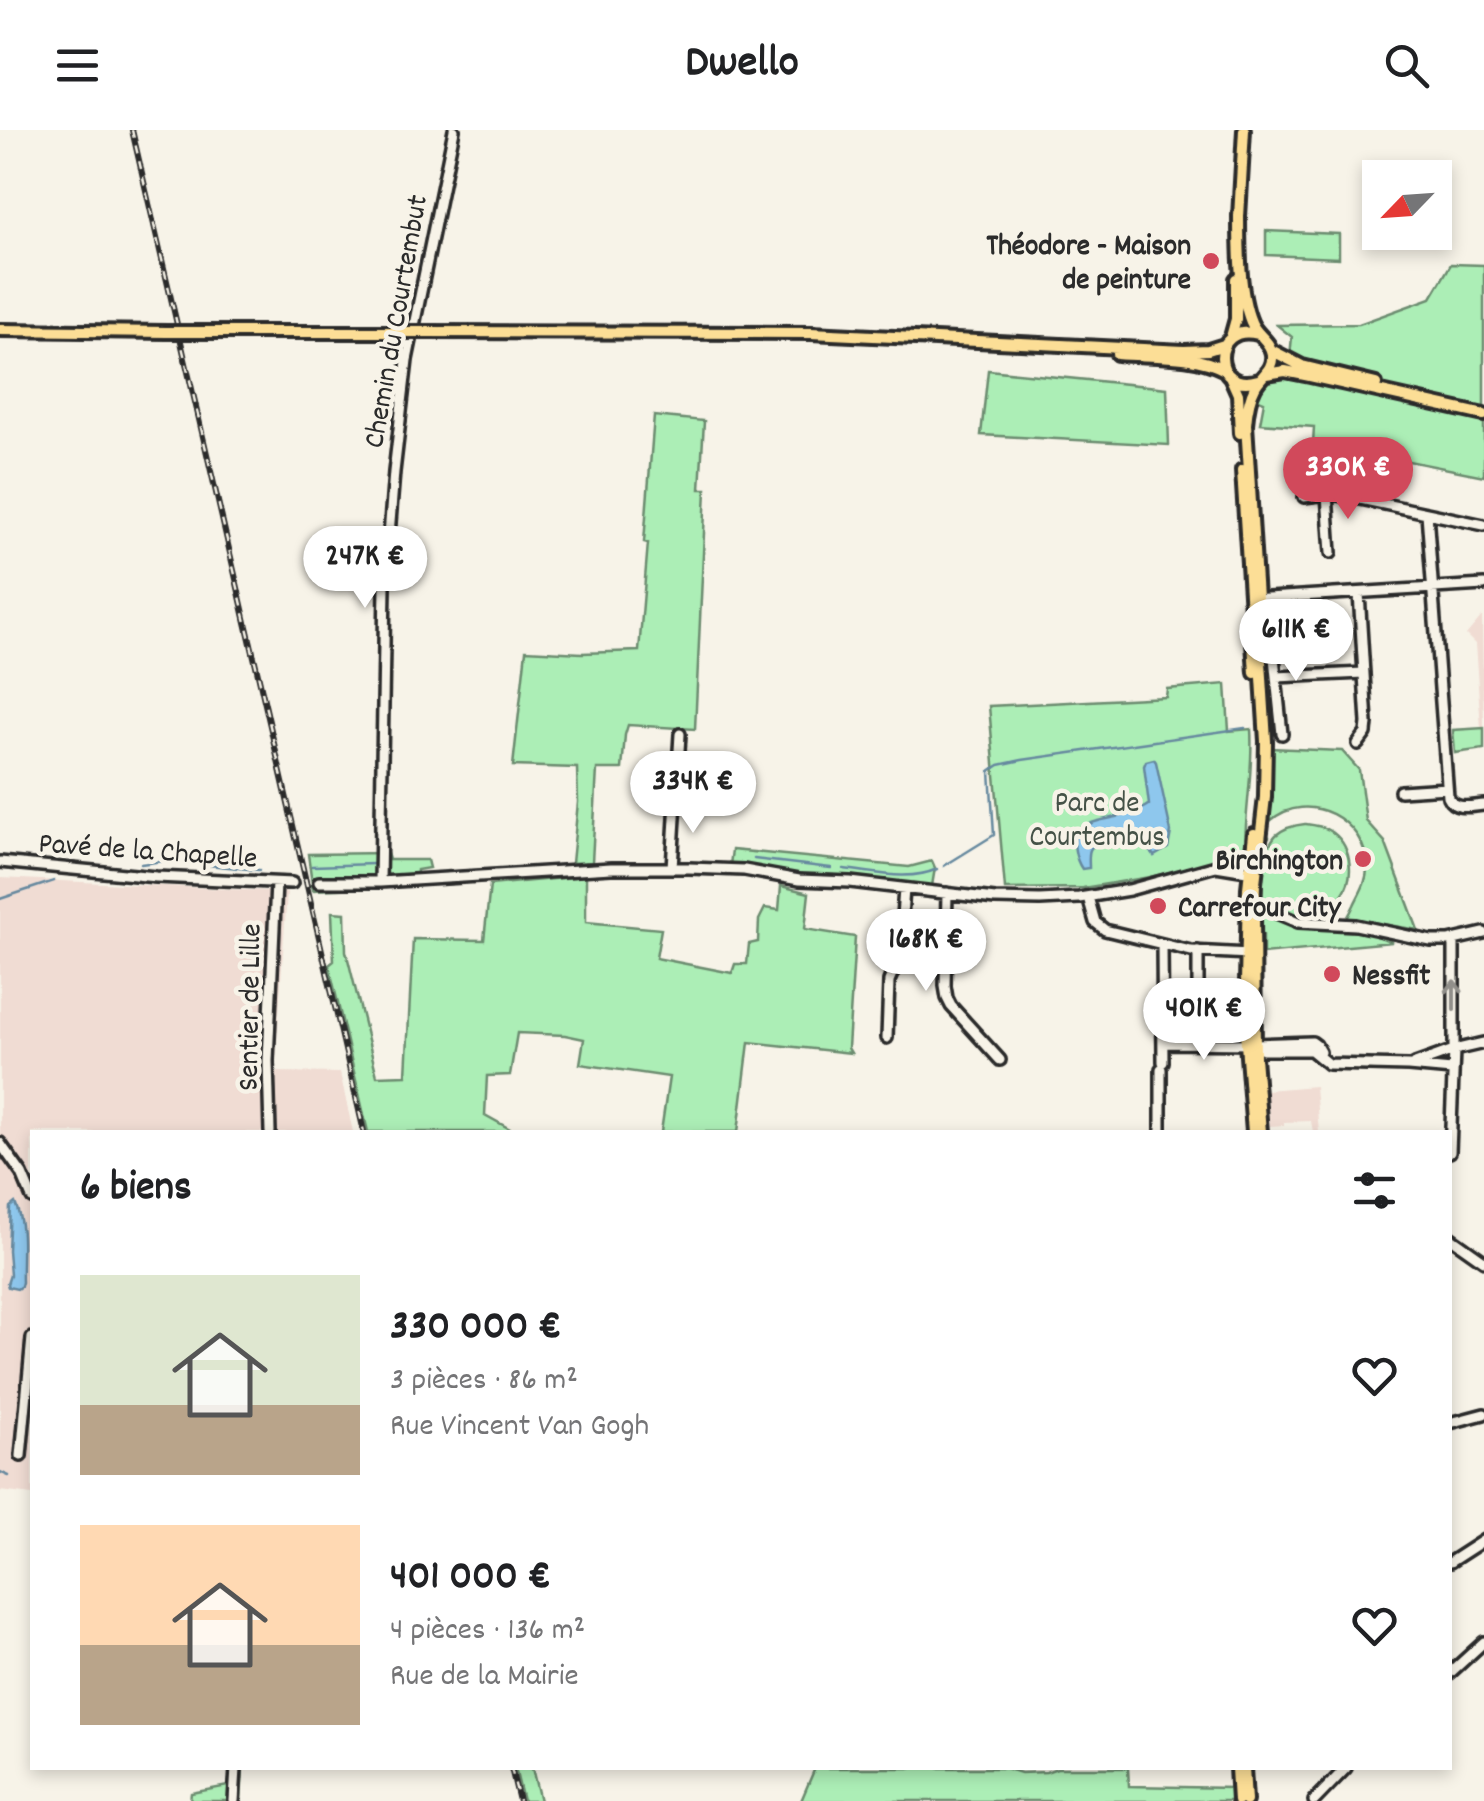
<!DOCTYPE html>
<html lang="fr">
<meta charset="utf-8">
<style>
:root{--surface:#fff;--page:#f6f6f6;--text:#202124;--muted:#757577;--accent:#d1495b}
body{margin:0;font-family:Dekko,sans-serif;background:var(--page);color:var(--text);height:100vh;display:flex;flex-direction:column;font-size:38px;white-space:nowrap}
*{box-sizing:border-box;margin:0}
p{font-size:32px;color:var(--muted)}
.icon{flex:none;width:55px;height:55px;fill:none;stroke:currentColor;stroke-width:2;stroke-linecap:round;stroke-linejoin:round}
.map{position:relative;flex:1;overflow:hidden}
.panel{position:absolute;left:30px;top:1000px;width:1422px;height:640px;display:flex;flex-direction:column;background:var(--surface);border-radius:0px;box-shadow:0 5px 15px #0003}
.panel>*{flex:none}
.needle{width:65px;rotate:245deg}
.tools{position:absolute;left:1362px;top:30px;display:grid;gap:20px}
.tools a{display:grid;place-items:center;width:90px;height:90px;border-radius:0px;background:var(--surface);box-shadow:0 5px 15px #0003;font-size:50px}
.price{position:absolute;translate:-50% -85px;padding:0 22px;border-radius:35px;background:#fff;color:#222;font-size:32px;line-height:65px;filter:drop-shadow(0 2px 5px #0008)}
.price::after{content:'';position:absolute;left:50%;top:60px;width:30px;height:22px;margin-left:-15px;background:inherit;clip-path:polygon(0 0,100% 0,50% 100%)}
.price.active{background:var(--accent);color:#fff}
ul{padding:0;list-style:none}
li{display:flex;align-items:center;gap:30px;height:250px;padding:0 50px}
li span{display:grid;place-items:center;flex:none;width:280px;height:200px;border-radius:0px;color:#555}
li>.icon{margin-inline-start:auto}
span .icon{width:120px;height:120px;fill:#fffc;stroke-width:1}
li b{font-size:42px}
h2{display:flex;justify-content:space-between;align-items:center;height:120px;padding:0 50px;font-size:42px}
header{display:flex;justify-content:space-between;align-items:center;height:130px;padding:0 50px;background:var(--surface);font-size:45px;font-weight:800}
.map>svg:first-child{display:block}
</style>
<header><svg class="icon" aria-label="menu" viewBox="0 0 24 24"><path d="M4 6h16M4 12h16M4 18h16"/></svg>Dwello<svg class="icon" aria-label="search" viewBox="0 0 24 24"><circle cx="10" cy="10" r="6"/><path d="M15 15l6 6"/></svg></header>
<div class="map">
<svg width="1484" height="1671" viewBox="0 0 1484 1671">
<rect width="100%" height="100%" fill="#f7f3e8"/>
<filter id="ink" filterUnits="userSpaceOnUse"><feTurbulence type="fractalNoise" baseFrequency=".01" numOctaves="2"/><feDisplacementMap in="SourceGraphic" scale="20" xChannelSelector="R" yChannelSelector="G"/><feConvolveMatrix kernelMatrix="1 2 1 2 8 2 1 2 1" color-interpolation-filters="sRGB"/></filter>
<g filter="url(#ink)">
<path fill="#f0dcd3" d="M1482 486 1484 598H1481L1475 514 1466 505Z
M0 748 287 762 275 942 340 943 353 1002H32V1365L0 1361Z
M1315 956 1319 1002H1313L1311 991 1284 992V995L1270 996 1266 960Z"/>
<path fill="#aceeb6" stroke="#6c8c70" stroke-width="2.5" d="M1266 101 1339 104V128L1266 125Z
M1451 134 1484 135V346L1328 315H1313L1314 297 1260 293 1264 272 1256 269 1262 253 1276 247 1288 245 1292 207 1277 195 1359 194 1431 168Z
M988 240 1167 258 1169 315 981 305Z
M654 286 704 291 700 359H706L695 599 628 595 625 605 622 639H597L592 732 572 733 578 672 577 638 513 636 526 520 582 523 639 521 648 413 644 412Z
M1226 554 1229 601 1251 599C1254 644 1243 689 1245 734L1223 729 1150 747 1083 758 1005 759 989 576 1166 567 1167 559Z
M1484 598V619L1455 623 1453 600Z
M1269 618 1342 621 1359 640 1366 691 1385 712 1418 800 1347 788C1350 784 1352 779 1354 775 1360 762 1367 753 1367 738 1367 690 1308 658 1270 691L1267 704 1269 707 1263 714Z
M1305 694C1313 695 1322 696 1329 700 1351 713 1356 745 1342 765 1336 773 1337 768 1330 776 1327 780 1324 785 1321 790 1306 789 1272 784 1261 772 1251 761 1266 715 1276 705 1284 698 1295 695 1305 694Z
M732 720 909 737 932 731 935 738 932 756 813 749 730 735Z
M387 723 389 730H427L429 738 417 740V756L313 760 308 724Z
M586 746V792L661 799 656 828 732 843 735 834H747L749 814 758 812 759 790 765 778 779 780 781 756 809 763 805 799 855 807 848 918 851 923 749 912 738 1002H661L669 947 580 934 584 909 565 905 517 903 510 945 487 946 485 985 510 999V1002H368L329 835 334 831 332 782 345 783 346 821 377 946 406 945 413 809 484 810 490 755Z
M1264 784 1305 797 1368 802 1392 812 1263 824V804L1258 801V791Z
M231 1638H243L241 1671H190L191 1663 228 1656Z
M515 1638H532L540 1671H523Z
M815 1638H1005L1021 1643 1046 1642 1057 1638H1128L1129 1656 1232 1658V1671H801Z"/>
<path fill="#8ec7ed" stroke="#66899f" stroke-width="2.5" d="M1154 629 1156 632 1171 702 1168 718 1154 726 1141 708C1129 706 1096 707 1090 720 1088 725 1089 732 1089 738L1082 739C1075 729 1072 712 1076 700 1098 686 1127 690 1149 675L1144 636 1146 631Z
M15 1073C26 1099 21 1125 22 1152L21 1156 17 1159 8 1157 7 1154 10 1145 8 1120 10 1077Z"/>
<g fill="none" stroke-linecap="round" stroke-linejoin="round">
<path stroke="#66899f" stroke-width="2.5" d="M754 729 831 738
M167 731 259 740
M141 734 163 731
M312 736 374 734
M944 736 994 705 990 641 999 635 1022 630 1245 598
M844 739C874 742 909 752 937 739
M0 769 54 751
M0 1342 9 1346"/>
<defs>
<path id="minor" d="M1327 364 1331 423
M1304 367 1327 364 1346 366 1484 395
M1427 383 1448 667C1454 681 1471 676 1484 675
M1252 469 1484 455
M1272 508 1282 604
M1276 547 1364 543
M1358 614 1366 603 1367 593 1359 463
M1400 661 1447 658
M0 732 156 747 292 753
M672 738 680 604
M319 752H380L611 738H689L744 740 799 750 850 752 995 769 1040 770 1079 768 1129 760 1216 736 1253 742
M380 752 385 456 394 342 407 230 454 0
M947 763 945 856 947 868 951 876 1000 930
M1088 767 1095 792 1105 800 1191 821 1250 824
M1248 774 1260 776 1298 792 1356 795 1431 811H1449L1484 803
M1162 814 1163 932
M1198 821V913
M887 908 889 851 899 828 904 759
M1163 913 1255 914 1312 912 1316 915 1320 922
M1255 914 1263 920H1311L1328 934 1408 936 1452 940
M1415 934 1454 920 1484 913
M1161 939V1002
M270 1002 268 931 276 753
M0 1013 22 1044 32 1068
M1450 1022 1454 920V810
M1450 1107 1484 1131
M1450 1293 1484 1284
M21 1326 32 1208
M1450 1432 1484 1410
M1450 1543 1484 1512
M234 1671 236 1638
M1314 1671 1346 1638"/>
<path id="major" d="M1239 85C1239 117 1239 163 1251 192 1256 205 1270 210 1272 224 1274 240 1261 245 1255 257 1249 268 1247 282 1246 294L1266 611 1265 667 1255 753 1254 784 1255 927 1261 1002
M1239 87 1244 0
M0 200 167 202
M189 202H395
M425 202 811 203 1184 221 1208 220 1224 215
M1258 204C1209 191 1211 265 1258 250
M1231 207 1236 189V149
M1271 220 1302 236 1376 254
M1117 224C1152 227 1193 223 1225 240
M1266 244 1285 241 1310 246 1484 285
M1230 246 1238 264 1240 303
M1242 340 1255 543
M1253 1002 1245 901 1248 758 1254 704
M1236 1638 1238 1671
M1244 1638 1246 1671"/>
</defs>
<use href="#minor" stroke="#2b2b2b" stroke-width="16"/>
<use href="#major" stroke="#2b2b2b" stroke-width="18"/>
<use href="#minor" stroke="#f7f3e8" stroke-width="9"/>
<use href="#major" stroke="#fcde96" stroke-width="10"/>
<defs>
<path id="rail" d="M132 0 364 1002
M511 1638 519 1671"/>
</defs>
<use href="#rail" stroke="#2b2b2b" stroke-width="6"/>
<use href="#rail" stroke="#f7f3e8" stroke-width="2.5" stroke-dasharray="8" stroke-linecap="butt"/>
<defs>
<path id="major-bridge" d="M167 202H189
M395 202H425"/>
</defs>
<use href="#major-bridge" stroke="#2b2b2b" stroke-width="18" stroke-linecap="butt"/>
<use href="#major-bridge" stroke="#fcde96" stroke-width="10"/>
</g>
<defs><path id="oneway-shaft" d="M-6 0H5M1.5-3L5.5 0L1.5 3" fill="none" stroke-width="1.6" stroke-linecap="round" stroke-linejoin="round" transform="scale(2.5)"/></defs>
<use stroke="#918f8a" href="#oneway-shaft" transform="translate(1454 865) rotate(-90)"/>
</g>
<g fill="#d1495b" stroke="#f7f3e8" stroke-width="4">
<circle cx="1211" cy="131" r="10"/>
<circle cx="1363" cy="729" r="10"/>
<circle cx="1158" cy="776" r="10"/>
<circle cx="1332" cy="844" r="10"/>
</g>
<g text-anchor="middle" stroke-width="9" stroke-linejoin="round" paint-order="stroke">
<g font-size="30" font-weight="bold" fill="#2b2b2b" stroke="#f7f3e8" text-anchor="end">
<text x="1191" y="124">Théodore - Maison<tspan x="1191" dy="34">de peinture</tspan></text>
<text x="1343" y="739">Birchington</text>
<text x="1178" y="786" text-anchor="start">Carrefour City</text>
<text x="1352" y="854" text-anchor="start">Nessfit</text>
</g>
<g font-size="30" fill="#2b2b2b" stroke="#f7f3e8">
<text transform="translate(394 191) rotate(-80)" y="10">Chemin du Courtembut</text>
<text transform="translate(148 719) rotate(4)" y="10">Pavé de la Chapelle</text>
<text transform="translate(248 877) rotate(-89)" y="10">Sentier de Lille</text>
</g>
<g font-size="30" fill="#455247" stroke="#f7f3e8">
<text x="1097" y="681">Parc de<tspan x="1097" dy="34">Courtembus</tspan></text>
</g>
</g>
</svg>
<div class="tools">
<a><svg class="needle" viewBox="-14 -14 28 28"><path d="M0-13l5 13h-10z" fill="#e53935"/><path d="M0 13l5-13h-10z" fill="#757577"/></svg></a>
</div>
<b class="price active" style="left:1348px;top:392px">330K €</b>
<b class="price" style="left:365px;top:481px">247K €</b>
<b class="price" style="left:1296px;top:554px">611K €</b>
<b class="price" style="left:693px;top:706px">334K €</b>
<b class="price" style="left:926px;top:864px">168K €</b>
<b class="price" style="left:1204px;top:933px">401K €</b>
<section class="panel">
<h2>6 biens<svg class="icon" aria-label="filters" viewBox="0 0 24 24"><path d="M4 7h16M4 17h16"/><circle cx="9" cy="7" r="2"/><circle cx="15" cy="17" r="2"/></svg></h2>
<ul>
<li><span style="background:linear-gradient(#dfe7d0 65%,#b9a48a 0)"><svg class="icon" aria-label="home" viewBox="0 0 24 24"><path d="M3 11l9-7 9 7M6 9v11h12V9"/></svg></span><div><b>330 000 €</b><p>3 pièces · 86 m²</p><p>Rue Vincent Van Gogh</p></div><svg class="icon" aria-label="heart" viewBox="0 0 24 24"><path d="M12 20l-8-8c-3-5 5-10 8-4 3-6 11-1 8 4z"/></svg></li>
<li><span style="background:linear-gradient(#ffd9b3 60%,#b9a48a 0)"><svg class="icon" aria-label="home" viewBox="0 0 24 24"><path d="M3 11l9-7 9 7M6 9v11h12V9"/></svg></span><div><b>401 000 €</b><p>4 pièces · 136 m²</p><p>Rue de la Mairie</p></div><svg class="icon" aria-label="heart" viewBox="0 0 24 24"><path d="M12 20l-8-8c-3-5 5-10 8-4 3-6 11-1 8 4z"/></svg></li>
</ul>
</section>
</div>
